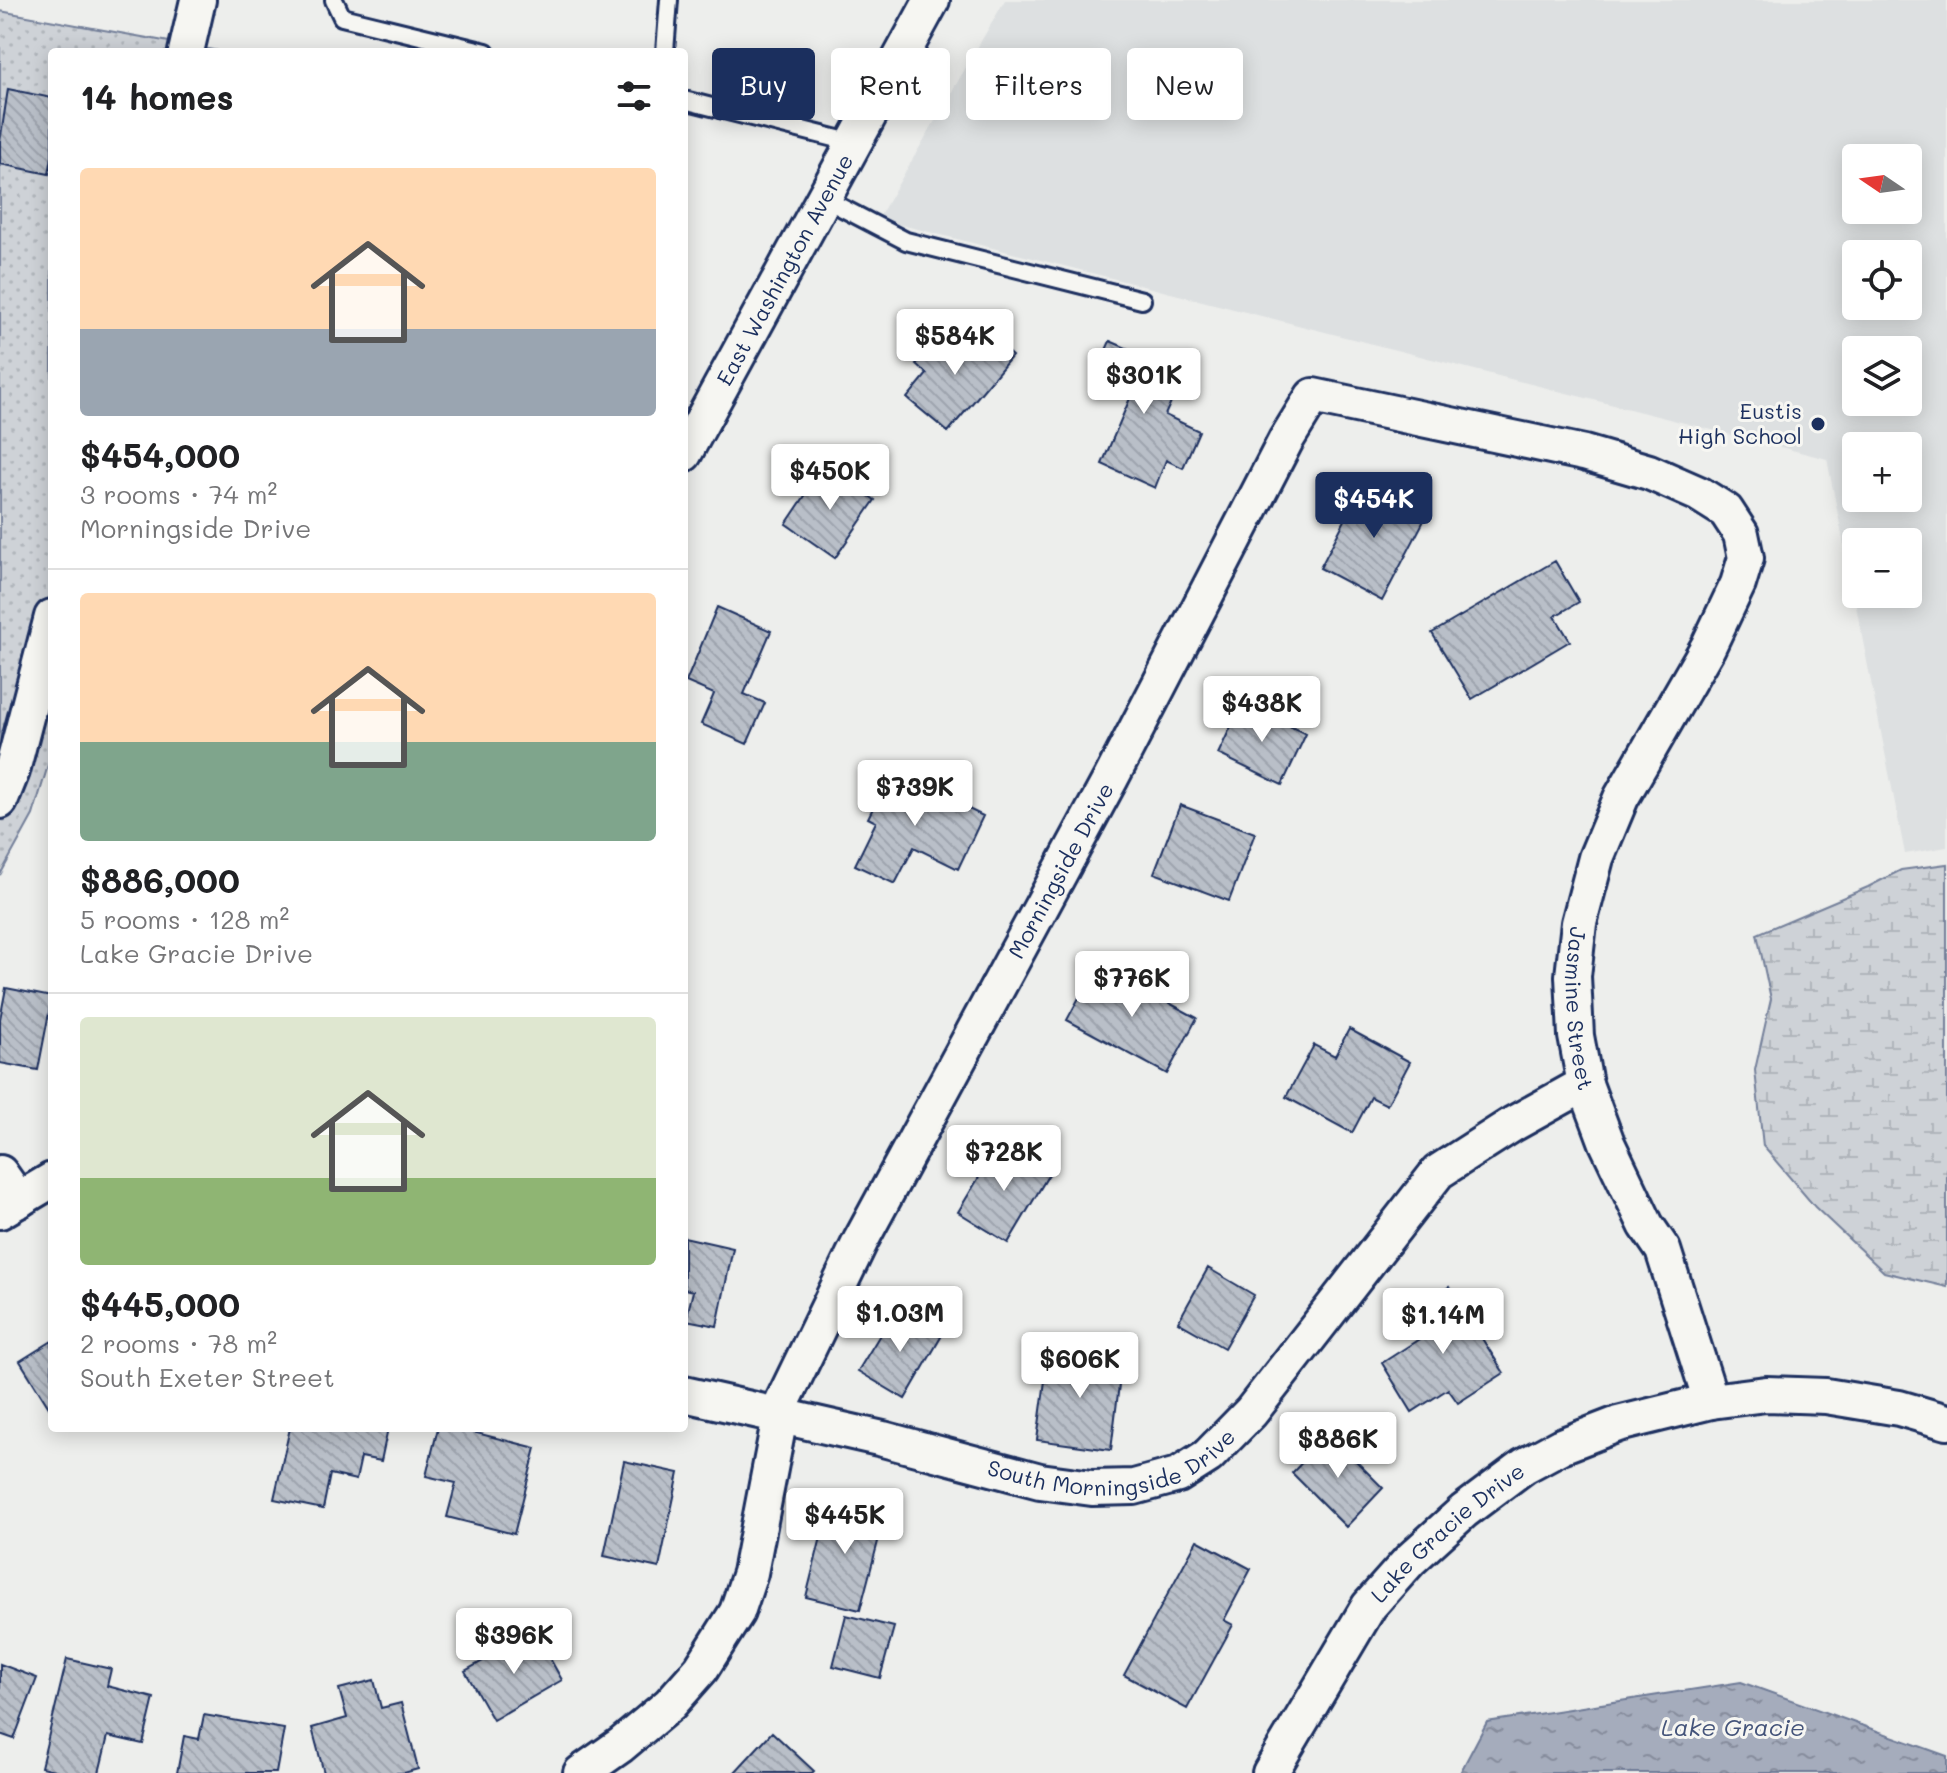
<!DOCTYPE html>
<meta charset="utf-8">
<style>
:root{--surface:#fff;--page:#f6f6f6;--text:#202124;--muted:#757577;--line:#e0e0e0;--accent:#1b2f5e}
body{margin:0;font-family:Mali,sans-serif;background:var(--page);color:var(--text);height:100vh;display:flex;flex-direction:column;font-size:30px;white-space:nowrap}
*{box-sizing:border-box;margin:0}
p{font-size:26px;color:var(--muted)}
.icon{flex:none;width:44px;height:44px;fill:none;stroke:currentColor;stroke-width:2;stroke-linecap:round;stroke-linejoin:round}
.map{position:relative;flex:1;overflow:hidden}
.side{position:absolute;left:48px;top:48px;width:640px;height:1384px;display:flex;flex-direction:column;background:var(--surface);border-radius:8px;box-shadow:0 4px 20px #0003}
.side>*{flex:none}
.guide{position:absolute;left:712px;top:48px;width:760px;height:72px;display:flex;gap:16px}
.needle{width:52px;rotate:283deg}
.fabs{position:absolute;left:1842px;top:144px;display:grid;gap:16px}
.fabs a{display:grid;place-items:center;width:80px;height:80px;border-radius:8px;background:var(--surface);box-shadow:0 4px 20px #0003;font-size:40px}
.price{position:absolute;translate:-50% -68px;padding:0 18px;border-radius:8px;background:#fff;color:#222;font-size:26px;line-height:52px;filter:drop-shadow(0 2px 4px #0008)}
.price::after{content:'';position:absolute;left:50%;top:48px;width:24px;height:18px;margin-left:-12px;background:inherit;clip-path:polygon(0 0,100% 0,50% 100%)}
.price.selected{background:var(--accent);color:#fff}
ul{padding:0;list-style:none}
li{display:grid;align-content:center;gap:16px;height:424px;padding:0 32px}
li+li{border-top:2px solid var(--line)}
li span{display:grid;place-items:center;height:248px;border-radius:8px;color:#555}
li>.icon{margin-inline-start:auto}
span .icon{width:144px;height:144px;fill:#fffc;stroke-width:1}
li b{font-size:34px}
h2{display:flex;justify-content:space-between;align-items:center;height:96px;padding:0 32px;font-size:34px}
.chip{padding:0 28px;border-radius:8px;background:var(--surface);box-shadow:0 4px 20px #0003;font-size:28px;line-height:72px}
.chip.selected{background:var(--accent);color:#fff}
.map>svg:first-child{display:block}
</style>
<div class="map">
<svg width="1947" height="1773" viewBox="0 0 1947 1773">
<defs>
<pattern id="grass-dots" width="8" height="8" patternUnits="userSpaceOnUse" patternTransform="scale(2)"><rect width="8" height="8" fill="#ced2d7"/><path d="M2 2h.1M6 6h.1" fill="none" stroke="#b0b5bb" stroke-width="1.8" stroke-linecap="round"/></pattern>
<pattern id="wetland-marsh" width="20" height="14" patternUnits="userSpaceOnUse" patternTransform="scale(2)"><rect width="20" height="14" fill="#ced2d7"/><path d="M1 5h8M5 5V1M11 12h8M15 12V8" fill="none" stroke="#b0b5bb"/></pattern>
<pattern id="water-ripples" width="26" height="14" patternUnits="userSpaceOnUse" patternTransform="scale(2)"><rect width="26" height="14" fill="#a5acbc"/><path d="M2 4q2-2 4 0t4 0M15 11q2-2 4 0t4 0" fill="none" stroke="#868c9c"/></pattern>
<pattern id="building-back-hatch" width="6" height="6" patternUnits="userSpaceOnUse" patternTransform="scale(2)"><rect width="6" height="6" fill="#b9bfc8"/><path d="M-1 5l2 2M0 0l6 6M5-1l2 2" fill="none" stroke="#9ea4ae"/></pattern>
</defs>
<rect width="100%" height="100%" fill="#edeeec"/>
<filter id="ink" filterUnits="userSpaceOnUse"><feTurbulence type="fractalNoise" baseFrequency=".0125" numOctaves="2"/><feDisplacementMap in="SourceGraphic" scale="16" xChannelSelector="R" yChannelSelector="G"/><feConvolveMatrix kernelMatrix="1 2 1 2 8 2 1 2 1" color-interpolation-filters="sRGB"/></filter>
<g filter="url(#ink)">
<path fill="#dde0e1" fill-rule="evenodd" d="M1005 0H1947V847L1905 854 1827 459 878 219ZM1856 158H1908V210H1856ZM1856 254H1908V306H1856ZM1856 350H1908V402H1856ZM1856 446H1908V498H1856ZM1856 542H1908V594H1856Z"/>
<path fill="url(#grass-dots)" stroke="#74809a" stroke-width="2" d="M0 11 224 52H52V752L33 815 0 875Z"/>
<path fill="url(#wetland-marsh)" stroke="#74809a" stroke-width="2" d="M1947 864V1287L1884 1272 1815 1207 1763 1146 1755 1070 1771 999 1757 934 1868 887 1901 870Z"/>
<path fill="url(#water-ripples)" stroke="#6e7a96" stroke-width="2" d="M1741 1682 1947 1756V1773H1460L1487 1722Z"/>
<path fill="url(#building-back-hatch)" stroke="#1b2f5e" stroke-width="2" d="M8 89 52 98V157L49 174 0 164V142Z
M948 327 981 355 994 340 1012 356 948 432 907 398 927 374 916 364Z
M1110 341 1184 373 1165 415 1199 431 1183 468 1166 460 1155 488 1102 464 1131 396 1093 379Z
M825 466 875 500 835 558 786 524Z
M1367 478 1429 511 1382 601 1320 568Z
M1555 561 1579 602 1555 616 1570 641 1472 699 1432 633Z
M717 607 771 631 744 694 765 703 747 744 701 724 714 694 686 682Z
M1242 703 1306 734 1282 785 1218 754Z
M891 771 983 816 958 869 914 847 895 884 855 865 876 822 868 818Z
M1180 805 1255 833 1229 901 1154 873Z
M1097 964 1197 1018 1167 1074 1067 1020Z
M6 988 52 997 38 1070 0 1063V1019Z
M1349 1029 1410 1062 1387 1105 1371 1097 1352 1133 1286 1097 1314 1045 1335 1056Z
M999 1144 1049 1174 1008 1243 958 1212Z
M684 1237 733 1248 717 1326 686 1320 693 1291 684 1289Z
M1208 1268 1254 1295 1224 1348 1178 1322Z
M1449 1287 1504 1373 1458 1403 1448 1389 1412 1412 1382 1363 1430 1332 1415 1309Z
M895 1310 941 1337 905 1399 858 1371Z
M52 1341V1410L51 1411 20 1361Z
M1049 1351 1122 1360 1111 1450 1037 1440Z
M290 1428H388L381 1461 361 1457 356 1480 330 1474 323 1509 274 1499Z
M438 1428H457L536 1448 514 1534 447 1517 456 1483 426 1476Z
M1329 1434 1383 1488 1346 1527 1292 1473Z
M624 1461 679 1473 659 1568 604 1556Z
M830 1501 885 1515 860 1610 806 1597Z
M1197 1540 1251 1569 1224 1620 1233 1625 1187 1709 1124 1675Z
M846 1615 894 1627 880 1678 833 1666Z
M535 1632 562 1680 493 1720 465 1671Z
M67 1659 111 1669 107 1686 154 1698 143 1744 108 1736 99 1773H67L41 1767Z
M0 1664 37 1678 14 1739 0 1734Z
M374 1680 381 1708 401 1703 418 1769 404 1773H324L312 1728 347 1718 339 1689Z
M204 1715 284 1729 276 1773H177L184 1736 199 1739Z
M772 1732 814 1771 812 1773H734Z"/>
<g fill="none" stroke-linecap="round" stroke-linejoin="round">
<defs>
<path id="lane" d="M334 0 342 17 486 52
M665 52 669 0
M684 100 854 143
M823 198 906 241 1142 300"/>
<g id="street">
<path d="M186 52 198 0"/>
<path id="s1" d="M684 454 932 0"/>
<path d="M0 801 12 771 52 617"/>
<path d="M0 1173 19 1200"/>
<path d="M0 1211 52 1180"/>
<path id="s2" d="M684 1394 883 1439 1040 1481 1092 1488 1134 1487 1178 1475 1208 1456 1251 1412 1438 1172 1513 1124 1585 1084"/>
<path id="s3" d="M581 1773 621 1745 670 1704 701 1669 737 1612 750 1573 783 1401 861 1240 1111 778 1286 440 1313 396 1584 453 1649 472 1699 494 1726 511 1741 534 1746 558 1738 584 1708 647 1621 798 1596 858 1579 923 1573 976 1576 1036 1585 1084 1607 1143 1646 1225 1663 1250 1711 1401"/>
<path id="s4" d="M1270 1773 1369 1606 1410 1560 1464 1511 1524 1466 1561 1446 1618 1424 1711 1401 1766 1394 1826 1396 1899 1408 1947 1422"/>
</g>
</defs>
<use href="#lane" stroke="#1b2f5e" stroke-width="22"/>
<use href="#street" stroke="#1b2f5e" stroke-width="40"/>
<use href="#lane" stroke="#f6f6f2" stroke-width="16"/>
<use href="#street" stroke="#f6f6f2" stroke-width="34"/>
</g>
</g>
<circle fill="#1b2f5e" stroke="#f6f6f2" stroke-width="3" cx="1818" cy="424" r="8"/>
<g text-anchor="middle" stroke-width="6" stroke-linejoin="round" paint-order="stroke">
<g font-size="22" fill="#1b2f5e" stroke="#f6f6f2">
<text dy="8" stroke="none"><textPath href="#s1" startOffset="210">East Washington Avenue</textPath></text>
<text dy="8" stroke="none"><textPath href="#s3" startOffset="1042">Morningside Drive</textPath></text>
<text dy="8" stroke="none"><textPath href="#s3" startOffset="2552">Jasmine Street</textPath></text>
<text dy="8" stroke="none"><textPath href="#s2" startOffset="444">South Morningside Drive</textPath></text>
<text dy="8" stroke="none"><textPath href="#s4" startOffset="302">Lake Gracie Drive</textPath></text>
</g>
<g font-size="22" fill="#1b2f5e" stroke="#f6f6f2" text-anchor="end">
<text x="1802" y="419">Eustis<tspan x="1802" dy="25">High School</tspan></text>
</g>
<g font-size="24" font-style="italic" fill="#44547a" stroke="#f6f6f2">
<text x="1733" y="1736">Lake Gracie</text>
</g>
</g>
</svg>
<div class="fabs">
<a><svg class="needle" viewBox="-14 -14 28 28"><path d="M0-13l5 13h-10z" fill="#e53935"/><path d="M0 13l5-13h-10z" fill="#757577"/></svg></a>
<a><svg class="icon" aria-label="locate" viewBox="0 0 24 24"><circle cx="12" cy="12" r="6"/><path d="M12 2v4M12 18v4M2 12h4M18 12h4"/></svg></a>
<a><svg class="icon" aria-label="layers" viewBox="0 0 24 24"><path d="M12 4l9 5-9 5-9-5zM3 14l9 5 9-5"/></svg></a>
<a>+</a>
<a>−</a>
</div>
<b class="price" style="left:955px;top:377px">$584K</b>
<b class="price" style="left:1144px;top:416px">$301K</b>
<b class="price" style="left:830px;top:512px">$450K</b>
<b class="price selected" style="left:1374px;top:540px">$454K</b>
<b class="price" style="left:1262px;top:744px">$438K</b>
<b class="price" style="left:915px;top:828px">$739K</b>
<b class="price" style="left:1132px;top:1019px">$776K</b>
<b class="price" style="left:1004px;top:1193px">$728K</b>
<b class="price" style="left:900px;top:1354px">$1.03M</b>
<b class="price" style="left:1443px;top:1356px">$1.14M</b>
<b class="price" style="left:1080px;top:1400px">$606K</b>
<b class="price" style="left:1338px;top:1480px">$886K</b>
<b class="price" style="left:845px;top:1556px">$445K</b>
<b class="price" style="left:514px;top:1676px">$396K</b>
<div class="guide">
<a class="chip selected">Buy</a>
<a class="chip">Rent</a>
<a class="chip">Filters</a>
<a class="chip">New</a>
</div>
<section class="side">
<h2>14 homes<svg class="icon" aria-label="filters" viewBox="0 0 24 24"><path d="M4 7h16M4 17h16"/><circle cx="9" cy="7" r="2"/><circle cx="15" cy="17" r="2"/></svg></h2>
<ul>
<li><span style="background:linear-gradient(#ffd9b3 65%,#9aa5b1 0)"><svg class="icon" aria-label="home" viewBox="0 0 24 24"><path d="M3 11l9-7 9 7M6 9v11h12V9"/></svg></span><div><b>$454,000</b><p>3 rooms · 74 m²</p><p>Morningside Drive</p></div></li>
<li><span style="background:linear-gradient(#ffd9b3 60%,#7fa58c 0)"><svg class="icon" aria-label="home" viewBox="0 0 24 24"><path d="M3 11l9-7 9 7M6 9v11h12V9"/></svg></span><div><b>$886,000</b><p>5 rooms · 128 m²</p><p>Lake Gracie Drive</p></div></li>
<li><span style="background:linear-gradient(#dfe7d0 65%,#8fb573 0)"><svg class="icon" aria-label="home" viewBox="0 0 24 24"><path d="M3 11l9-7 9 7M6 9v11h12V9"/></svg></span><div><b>$445,000</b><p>2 rooms · 78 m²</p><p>South Exeter Street</p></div></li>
</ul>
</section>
</div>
